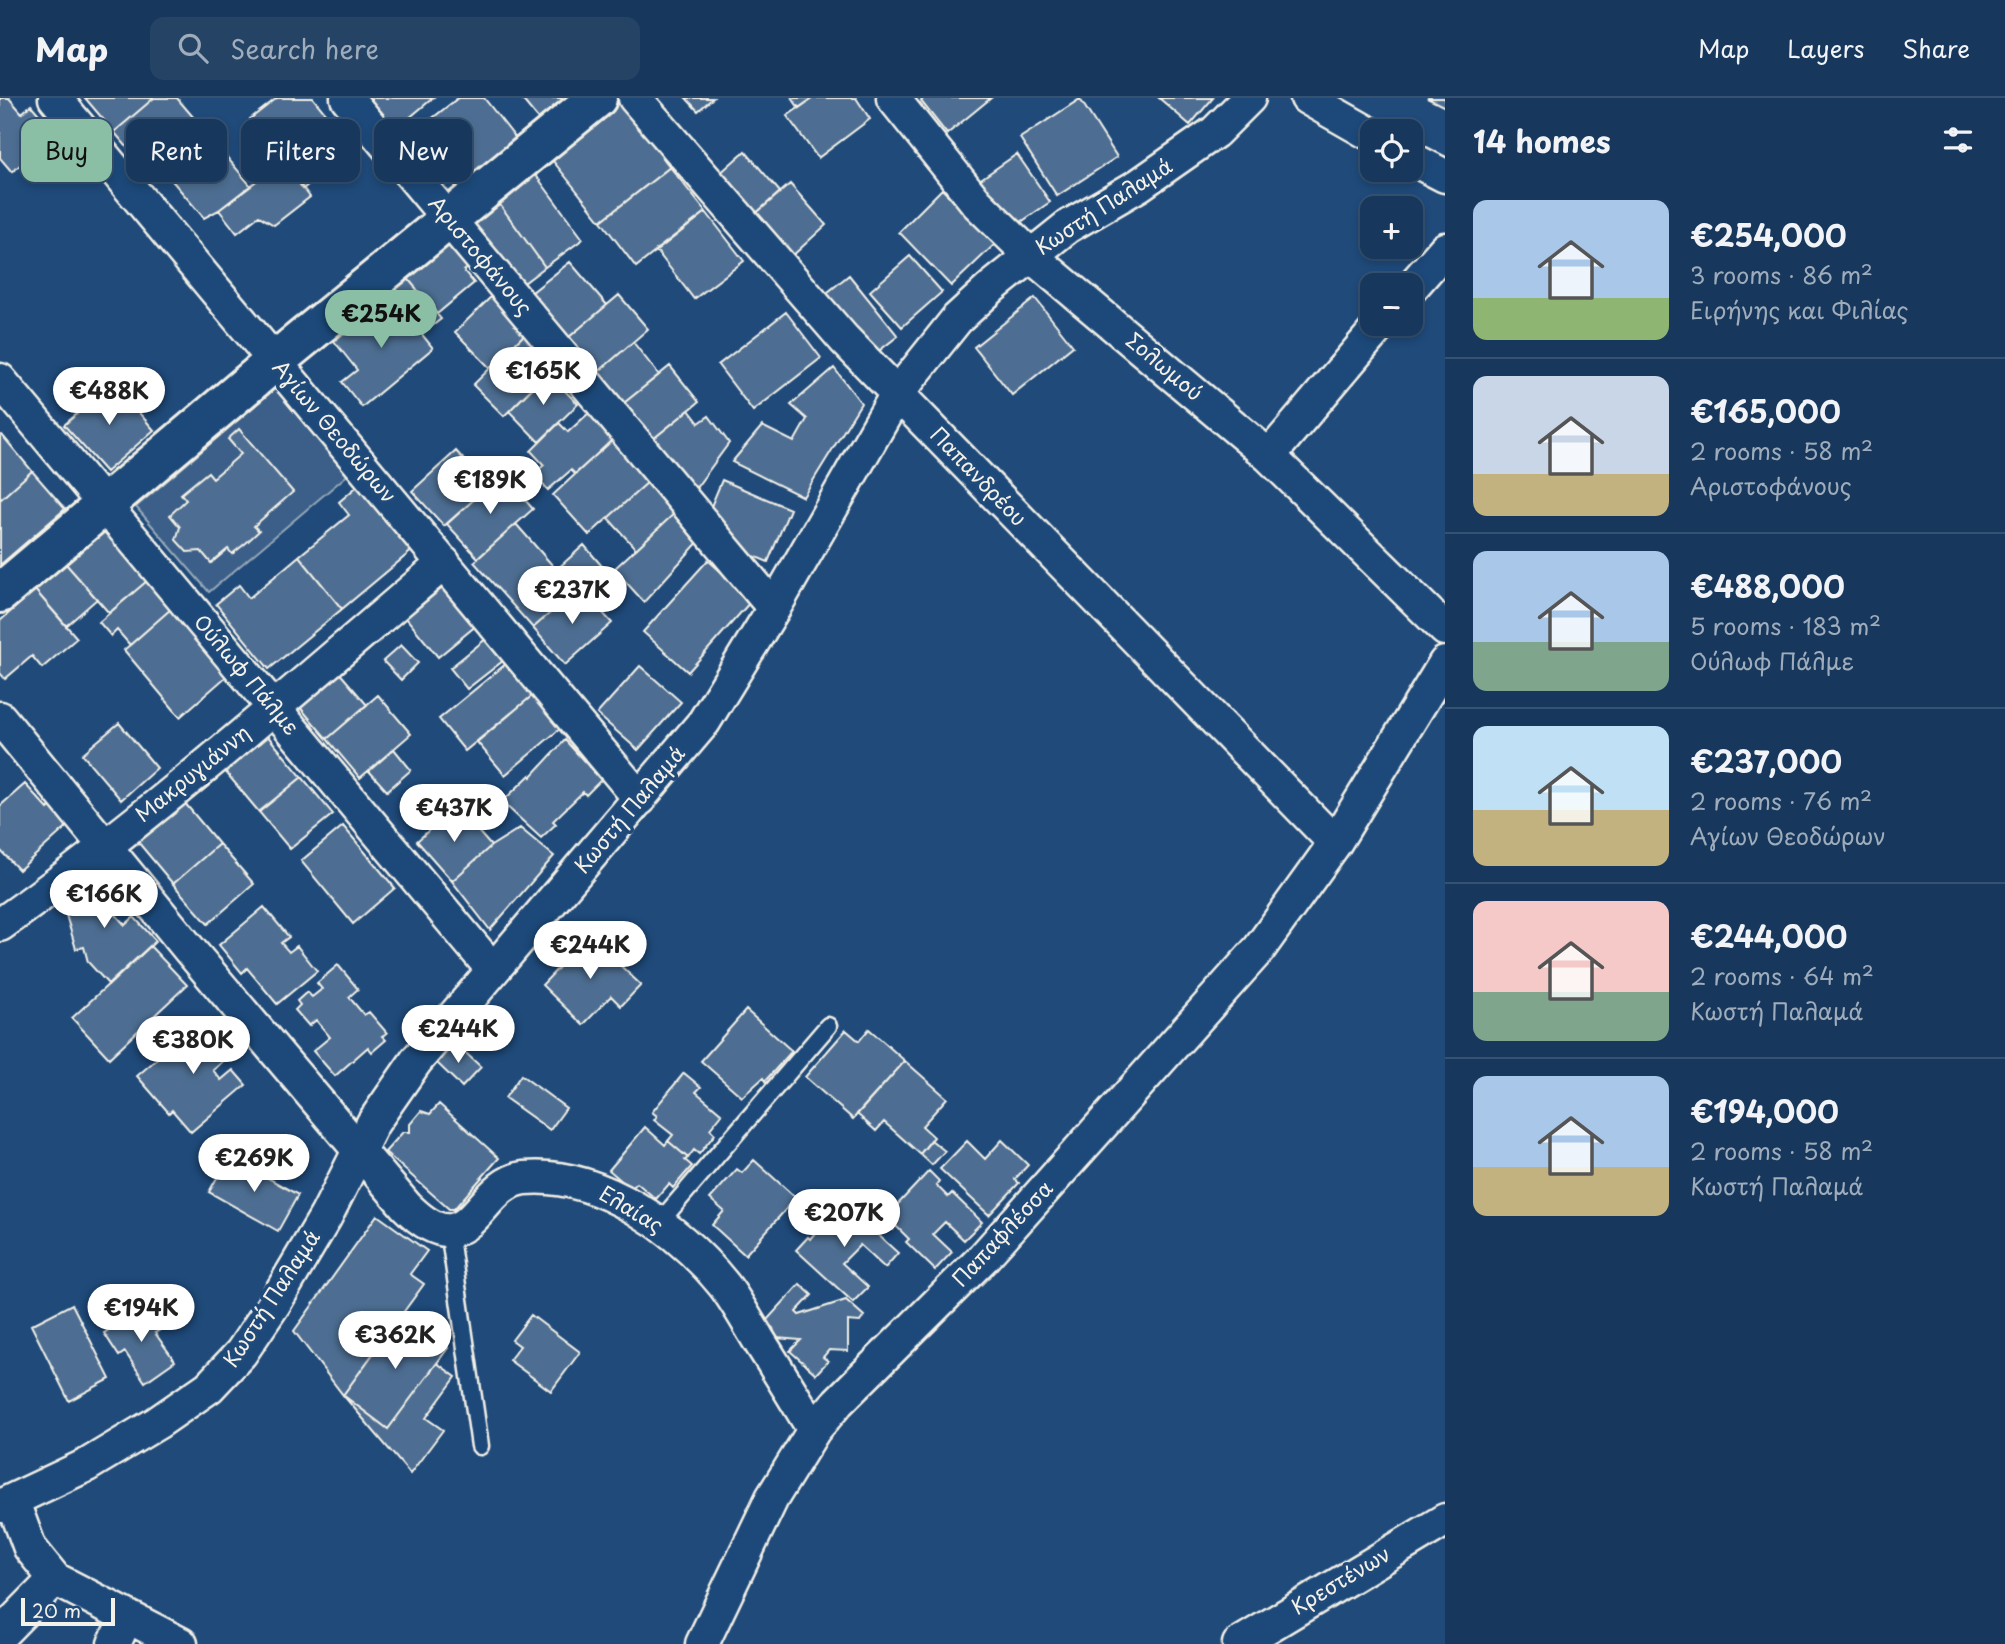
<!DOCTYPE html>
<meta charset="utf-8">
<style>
:root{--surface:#17385c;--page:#244365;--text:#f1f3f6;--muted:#9eacbb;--line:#365272;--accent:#8abfa5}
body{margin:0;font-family:"Playpen Sans",sans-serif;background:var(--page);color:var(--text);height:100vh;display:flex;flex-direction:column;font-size:26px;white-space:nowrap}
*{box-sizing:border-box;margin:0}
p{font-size:23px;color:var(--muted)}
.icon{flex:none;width:38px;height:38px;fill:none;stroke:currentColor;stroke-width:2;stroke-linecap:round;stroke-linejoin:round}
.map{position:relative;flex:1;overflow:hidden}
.details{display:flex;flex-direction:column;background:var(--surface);width:560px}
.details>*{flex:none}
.hud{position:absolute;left:21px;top:21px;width:665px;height:63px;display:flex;gap:14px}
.fabs{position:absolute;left:1360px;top:21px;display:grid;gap:14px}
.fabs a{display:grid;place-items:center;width:63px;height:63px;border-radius:14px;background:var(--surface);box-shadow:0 4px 10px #0003,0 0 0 2px var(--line);font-size:35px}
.scale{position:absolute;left:21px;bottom:18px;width:94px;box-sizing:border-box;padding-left:7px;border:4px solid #f4f1e8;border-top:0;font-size:19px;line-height:24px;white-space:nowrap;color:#f4f1e8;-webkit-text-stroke:5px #1f4a7a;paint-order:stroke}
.price{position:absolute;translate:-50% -60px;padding:0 16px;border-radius:24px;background:#fff;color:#222;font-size:23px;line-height:46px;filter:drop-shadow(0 2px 4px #0008)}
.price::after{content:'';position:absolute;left:50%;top:42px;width:21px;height:16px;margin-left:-10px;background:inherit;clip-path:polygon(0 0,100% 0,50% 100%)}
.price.active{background:var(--accent);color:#111}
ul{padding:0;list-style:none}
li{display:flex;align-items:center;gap:21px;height:175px;padding:0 28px}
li+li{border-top:2px solid var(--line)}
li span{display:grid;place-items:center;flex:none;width:196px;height:140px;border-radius:14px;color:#555}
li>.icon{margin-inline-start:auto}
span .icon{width:84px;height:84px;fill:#fffc;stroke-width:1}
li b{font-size:30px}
h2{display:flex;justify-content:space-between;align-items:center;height:84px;padding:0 28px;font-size:30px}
.chip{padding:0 24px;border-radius:14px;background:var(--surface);box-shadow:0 4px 10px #0003,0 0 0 2px var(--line);font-size:24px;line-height:63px}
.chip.active{background:var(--accent);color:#111}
header{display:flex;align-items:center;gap:42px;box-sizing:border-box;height:98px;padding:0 35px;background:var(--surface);border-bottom:2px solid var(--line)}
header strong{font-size:33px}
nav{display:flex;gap:38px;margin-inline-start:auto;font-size:24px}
.search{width:490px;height:63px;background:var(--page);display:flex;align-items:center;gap:18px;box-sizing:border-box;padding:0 24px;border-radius:14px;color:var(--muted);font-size:26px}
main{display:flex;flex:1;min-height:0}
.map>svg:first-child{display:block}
</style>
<header>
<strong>Map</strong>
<div class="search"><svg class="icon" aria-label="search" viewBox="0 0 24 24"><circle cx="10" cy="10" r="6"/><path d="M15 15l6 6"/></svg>Search here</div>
<nav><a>Map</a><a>Layers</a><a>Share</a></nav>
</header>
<main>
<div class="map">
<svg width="1445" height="1546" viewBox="0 0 1445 1546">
<rect width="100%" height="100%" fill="#1f4a7a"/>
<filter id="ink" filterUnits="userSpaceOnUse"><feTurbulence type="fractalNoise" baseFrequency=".0143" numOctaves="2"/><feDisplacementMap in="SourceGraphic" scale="14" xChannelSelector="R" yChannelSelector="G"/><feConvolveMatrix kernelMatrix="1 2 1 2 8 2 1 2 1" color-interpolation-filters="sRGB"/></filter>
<g filter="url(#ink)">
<path fill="#3a5f88" stroke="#97a8b8" stroke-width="2" d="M277 289 351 374 209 494 136 409Z"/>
<path fill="#4d6e92" stroke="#f4f1e8" stroke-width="2" d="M0 0H9L22 15 31 7 56 36 12 74 0 60Z
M85 0H154L114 34Z
M154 0H177L194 20 141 65 114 34Z
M277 0H313L330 21 281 60 250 21Z
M368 0H433L396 31Z
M458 0H484L517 42 468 81 425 26Z
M521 0H569L540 23Z
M686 0H713L698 13Z
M792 0H813L799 10Z
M813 0H856L870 21 818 60 787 18Z
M924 0H991L947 36 921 3Z
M1159 0H1213L1190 27Z
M1427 0H1445V9Z
M1080 1 1117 59 1057 98 1020 40Z
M618 3 670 69 601 123 549 58Z
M194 20 251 88 219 112 204 120 150 57Z
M330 21 353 49 303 91 281 60Z
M745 53 780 94 753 118 718 77Z
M1017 56 1050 104 1011 131 978 83Z
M282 63 310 99 274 127 259 118 237 135 219 112Z
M670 69 706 114 636 169 601 123Z
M535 76 583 141 545 169 498 104Z
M790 86 826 127 790 160 753 118Z
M942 91 995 146 951 188 899 134Z
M498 104 545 169 516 191 468 126Z
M706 114 744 163 694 201 656 152Z
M445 147H450L470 168 464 173 474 185 437 216 405 177Z
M910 158 942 194 902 229 870 193Z
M570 164 607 207 568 240 531 195Z
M405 177 441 221 422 236 386 193Z
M849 177 898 238 871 259 822 199Z
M496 194 531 230 490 270 455 234Z
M390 197 433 250 362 309 342 284 357 272 334 243Z
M619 197 648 231 597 275 568 240Z
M1035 200 1073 248 1012 297 974 249Z
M786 214 821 260 753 313 718 267Z
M525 236 555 268 504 318 473 287Z
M633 244 659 277 624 305 597 275Z
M670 268 699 304 653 341 624 305Z
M834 270 861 305 803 399 732 364 762 328 794 344 807 321 791 307Z
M547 275 578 306 539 344 509 313Z
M113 285 154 332 106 374 64 327Z
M689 312 699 325 709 318 729 345 693 394 653 341Z
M590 314 615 340 575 376 571 372 548 392 534 376 544 367 531 353 559 325 568 334Z
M239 331 293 394 254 428 259 433 246 445 232 456 228 451 211 465 201 453 187 454 176 442 180 429 170 417 186 402 181 396 208 374 213 380 241 356 228 341Z
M2 337 32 373 0 402V338Z
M611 343 648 384 589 437 553 397Z
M456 353 488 389 444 428 412 393Z
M32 373 65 411 0 467V402Z
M502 376 533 411 478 460 447 426Z
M722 382 790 411 768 464 737 451 709 413Z
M648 384 676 414 636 451 608 420Z
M361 385 415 450 342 511 299 458 349 417 339 404Z
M676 414 701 441 644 504 614 471Z
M516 426 575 493 533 530 474 464Z
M104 433 147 483 109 515 66 466Z
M584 447 607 474 579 498 556 472Z
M299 458 342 511 269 571 216 506 239 487 249 500Z
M708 462 752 502 688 574 643 534Z
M66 466 97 501 66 528 35 492Z
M147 483 171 511 130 547 117 532 111 538 99 524Z
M446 487 478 526 438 559 406 520Z
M35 492 77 540 42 570 32 558 5 581 0 575V523Z
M575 493 579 498 584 494 612 525 565 567 533 530Z
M171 511 228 577 180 619 124 552Z
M487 540 504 562 467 591 450 570Z
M401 547 418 565 401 582 383 563Z
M507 565 533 597 465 653 439 621Z
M640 568 681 604 638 652 597 616Z
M338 573 367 607 327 641 298 607Z
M378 597 411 636 360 680 327 641Z
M533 597 561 630 505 677 477 644Z
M119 625 157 670 121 702 82 656Z
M266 636 302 679 259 714 224 672Z
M565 642 601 682 586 697 583 694 553 723 556 726 541 740 502 704 530 677 531 679Z
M394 651 411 672 387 693 369 673Z
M302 679 333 716 290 751 259 714Z
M25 686 48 711 54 705 72 724 19 772 0 752V708Z
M184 704 219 746 173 786 138 744Z
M456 708 491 748 452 783 417 743Z
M343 728 395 790 353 826 301 763Z
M520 730 554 758 490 832 452 783 491 748Z
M219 746 254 786 208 826 173 786Z
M87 778 92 783 97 779 125 809 116 817 125 827 134 819 156 843 109 887 88 864 84 849 76 851 64 810 70 804 65 799Z
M264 809 289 839 281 845 289 854 297 848 317 873 277 906 247 870 242 875 219 847Z
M589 838 641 887 621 908 611 898 583 927 542 887Z
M150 848 187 887 109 960 72 920Z
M338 867 358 891 349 899 364 917 369 914 387 935 382 938 386 942 372 954 368 949 335 978 313 953 330 939 316 922 309 928 295 912 300 907 297 903 307 894 312 899 322 891 317 885Z
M746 912 792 953 765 983 763 980 742 999 701 963Z
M210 921 236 952 213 972 221 982 233 972 246 987 191 1034 172 1012 169 1015 137 978 180 941 183 944Z
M869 931 905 963 853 1021 805 979 846 932 859 943Z
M454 944 481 969 462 989 436 964Z
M905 963 947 1000 922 1028 934 1039 920 1056 884 1024 876 1033 857 1016Z
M684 975 701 989 696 994 722 1016 710 1031 715 1036 699 1056 694 1052 688 1060 668 1043 673 1037 654 1022 657 1018 652 1014Z
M521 977 566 1010 550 1032 505 1000Z
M439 1006 499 1060 454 1111H449L385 1054 403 1034H410V1026L421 1013 430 1016Z
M645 1029 665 1047 668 1043 688 1060 685 1062 692 1068 673 1090 669 1086 656 1101 637 1085 631 1091 609 1072Z
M931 1042 945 1053 932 1067 920 1056Z
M1002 1042 1028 1067 1015 1081 1019 1085 989 1117 940 1071 967 1043 985 1061Z
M229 1058 298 1097 278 1133 209 1094Z
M754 1062 796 1100 745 1157 712 1127 724 1113 710 1101 737 1071 742 1075Z
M929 1073 939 1083 936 1087 948 1099 952 1095 982 1124 964 1142 945 1124 933 1136 952 1154 935 1172 906 1144 909 1141 896 1128 893 1132 883 1122Z
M841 1103 898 1155 885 1170 860 1147 842 1165 868 1189 853 1204 796 1152 808 1139 810 1141Z
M377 1117 427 1153 410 1176 424 1186 343 1297 294 1233Z
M800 1186 812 1197 796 1214 799 1217 846 1202 864 1218 860 1224 848 1223V1253L829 1252 823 1259 828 1263 816 1276 790 1253 801 1242 776 1240 773 1230 765 1224Z
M72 1206 110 1281 69 1303 31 1227Z
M144 1209 160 1232 155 1235 175 1263 145 1284 125 1254 119 1258 104 1235Z
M402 1216 448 1250 388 1331 343 1297Z
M531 1217 580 1254 551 1293 509 1262 520 1248 512 1242Z
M437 1265 456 1279 426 1320 443 1332 410 1376 343 1297 388 1331Z"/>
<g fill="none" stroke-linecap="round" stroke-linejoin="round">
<defs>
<path id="service" d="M658 1126 828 928
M449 1132 480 1348"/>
<path id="minor" d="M55 0 640 701
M347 0 774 510
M635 0 844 241 1335 745
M893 0 977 105 1030 157 1269 358 1445 531
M1307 0 1372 37
M1410 60 1445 78
M1410 191 1445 151
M0 282 493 872
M1269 358 1381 226
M0 620 189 851 406 1108C472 1174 476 1085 524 1080 599 1073 679 1131 724 1187 737 1204 747 1223 758 1241 777 1271 796 1302 814 1332
M0 827C156 716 299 588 444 465
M13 1404 30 1450 55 1481 181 1546
M0 1408 87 1367 157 1325 209 1289 241 1255 274 1206 326 1118 373 1025 416 963 704 624 774 510 897 296 957 221 992 189 1067 129 1139 87 1215 34 1249 0
M0 1537 55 1481
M114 1546 127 1518
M702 1546 772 1400 814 1332 838 1304 983 1160 1259 851 1335 745 1445 565
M1239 1546 1445 1422"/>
<path id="tertiary" d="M0 495 274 264 597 0"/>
</defs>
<use href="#service" stroke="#f4f1e8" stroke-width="21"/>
<use href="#minor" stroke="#f4f1e8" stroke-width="37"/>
<use href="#tertiary" stroke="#f4f1e8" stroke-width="44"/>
<use href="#service" stroke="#1f4a7a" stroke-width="16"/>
<use href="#minor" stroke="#1f4a7a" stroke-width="32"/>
<use href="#tertiary" stroke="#1f4a7a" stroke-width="38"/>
</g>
</g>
<g text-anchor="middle" stroke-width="7" stroke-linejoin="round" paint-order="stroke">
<g font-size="21" fill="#f4f1e8" stroke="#1f4a7a">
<text transform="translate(1104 109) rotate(-33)" y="7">Κωστή Παλαμά</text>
<text transform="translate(480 158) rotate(50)" y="7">Αριστοφάνους</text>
<text transform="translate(1164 269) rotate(40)" y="7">Σολωμού</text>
<text transform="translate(334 334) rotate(50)" y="7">Αγίων Θεοδώρων</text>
<text transform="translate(978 379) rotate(46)" y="7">Παπανδρέου</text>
<text transform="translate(246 577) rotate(50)" y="7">Ούλωφ Πάλμε</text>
<text transform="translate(193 676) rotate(-39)" y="7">Μακρυγιάννη</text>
<text transform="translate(630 712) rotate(-50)" y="7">Κωστή Παλαμά</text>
<text transform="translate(631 1112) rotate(31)" y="7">Ελαίας</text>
<text transform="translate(1003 1136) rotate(-47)" y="7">Παπαφλέσσα</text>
<text transform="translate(272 1201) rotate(-57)" y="7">Κωστή Παλαμά</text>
<text transform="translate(1341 1483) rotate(-31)" y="7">Κρεστένων</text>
</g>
</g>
</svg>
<div class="fabs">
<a><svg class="icon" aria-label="locate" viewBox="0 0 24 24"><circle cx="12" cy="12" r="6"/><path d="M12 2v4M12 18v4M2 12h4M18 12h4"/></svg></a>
<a>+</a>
<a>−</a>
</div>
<div class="scale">20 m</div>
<b class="price active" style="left:381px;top:252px">€254K</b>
<b class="price" style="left:543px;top:309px">€165K</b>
<b class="price" style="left:109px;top:329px">€488K</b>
<b class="price" style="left:490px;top:418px">€189K</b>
<b class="price" style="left:572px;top:528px">€237K</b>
<b class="price" style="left:454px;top:746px">€437K</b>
<b class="price" style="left:104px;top:832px">€166K</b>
<b class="price" style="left:590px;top:883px">€244K</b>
<b class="price" style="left:458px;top:967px">€244K</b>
<b class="price" style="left:193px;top:978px">€380K</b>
<b class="price" style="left:254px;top:1096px">€269K</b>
<b class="price" style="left:844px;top:1151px">€207K</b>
<b class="price" style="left:141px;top:1246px">€194K</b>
<b class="price" style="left:395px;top:1273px">€362K</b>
<div class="hud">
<a class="chip active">Buy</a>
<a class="chip">Rent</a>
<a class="chip">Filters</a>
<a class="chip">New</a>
</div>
</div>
<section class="details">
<h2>14 homes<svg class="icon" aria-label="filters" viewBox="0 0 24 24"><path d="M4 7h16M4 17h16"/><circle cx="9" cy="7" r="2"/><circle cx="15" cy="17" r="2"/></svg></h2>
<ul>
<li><span style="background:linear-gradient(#a9c7e8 70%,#8fb573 0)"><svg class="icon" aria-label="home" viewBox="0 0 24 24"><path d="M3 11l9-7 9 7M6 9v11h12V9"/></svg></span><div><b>€254,000</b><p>3 rooms · 86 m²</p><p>Ειρήνης και Φιλίας</p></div></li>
<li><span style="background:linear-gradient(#c9d6e8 70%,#c2b280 0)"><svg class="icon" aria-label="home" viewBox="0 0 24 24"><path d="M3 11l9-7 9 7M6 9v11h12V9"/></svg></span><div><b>€165,000</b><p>2 rooms · 58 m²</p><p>Αριστοφάνους</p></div></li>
<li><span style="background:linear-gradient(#a9c7e8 65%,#7fa58c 0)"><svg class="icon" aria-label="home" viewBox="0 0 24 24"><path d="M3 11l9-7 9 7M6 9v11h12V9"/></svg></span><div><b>€488,000</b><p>5 rooms · 183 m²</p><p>Ούλωφ Πάλμε</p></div></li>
<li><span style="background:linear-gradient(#bfe0f5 60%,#c2b280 0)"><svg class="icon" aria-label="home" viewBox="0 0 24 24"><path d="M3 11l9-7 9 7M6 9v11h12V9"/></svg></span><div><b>€237,000</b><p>2 rooms · 76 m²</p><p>Αγίων Θεοδώρων</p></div></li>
<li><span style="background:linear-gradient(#f6c9c9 65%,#7fa58c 0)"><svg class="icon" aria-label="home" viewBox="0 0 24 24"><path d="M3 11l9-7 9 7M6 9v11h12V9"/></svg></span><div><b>€244,000</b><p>2 rooms · 64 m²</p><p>Κωστή Παλαμά</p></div></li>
<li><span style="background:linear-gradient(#a9c7e8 65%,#c2b280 0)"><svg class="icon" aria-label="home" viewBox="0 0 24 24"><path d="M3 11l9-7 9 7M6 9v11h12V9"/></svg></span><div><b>€194,000</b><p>2 rooms · 58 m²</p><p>Κωστή Παλαμά</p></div></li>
</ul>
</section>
</main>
